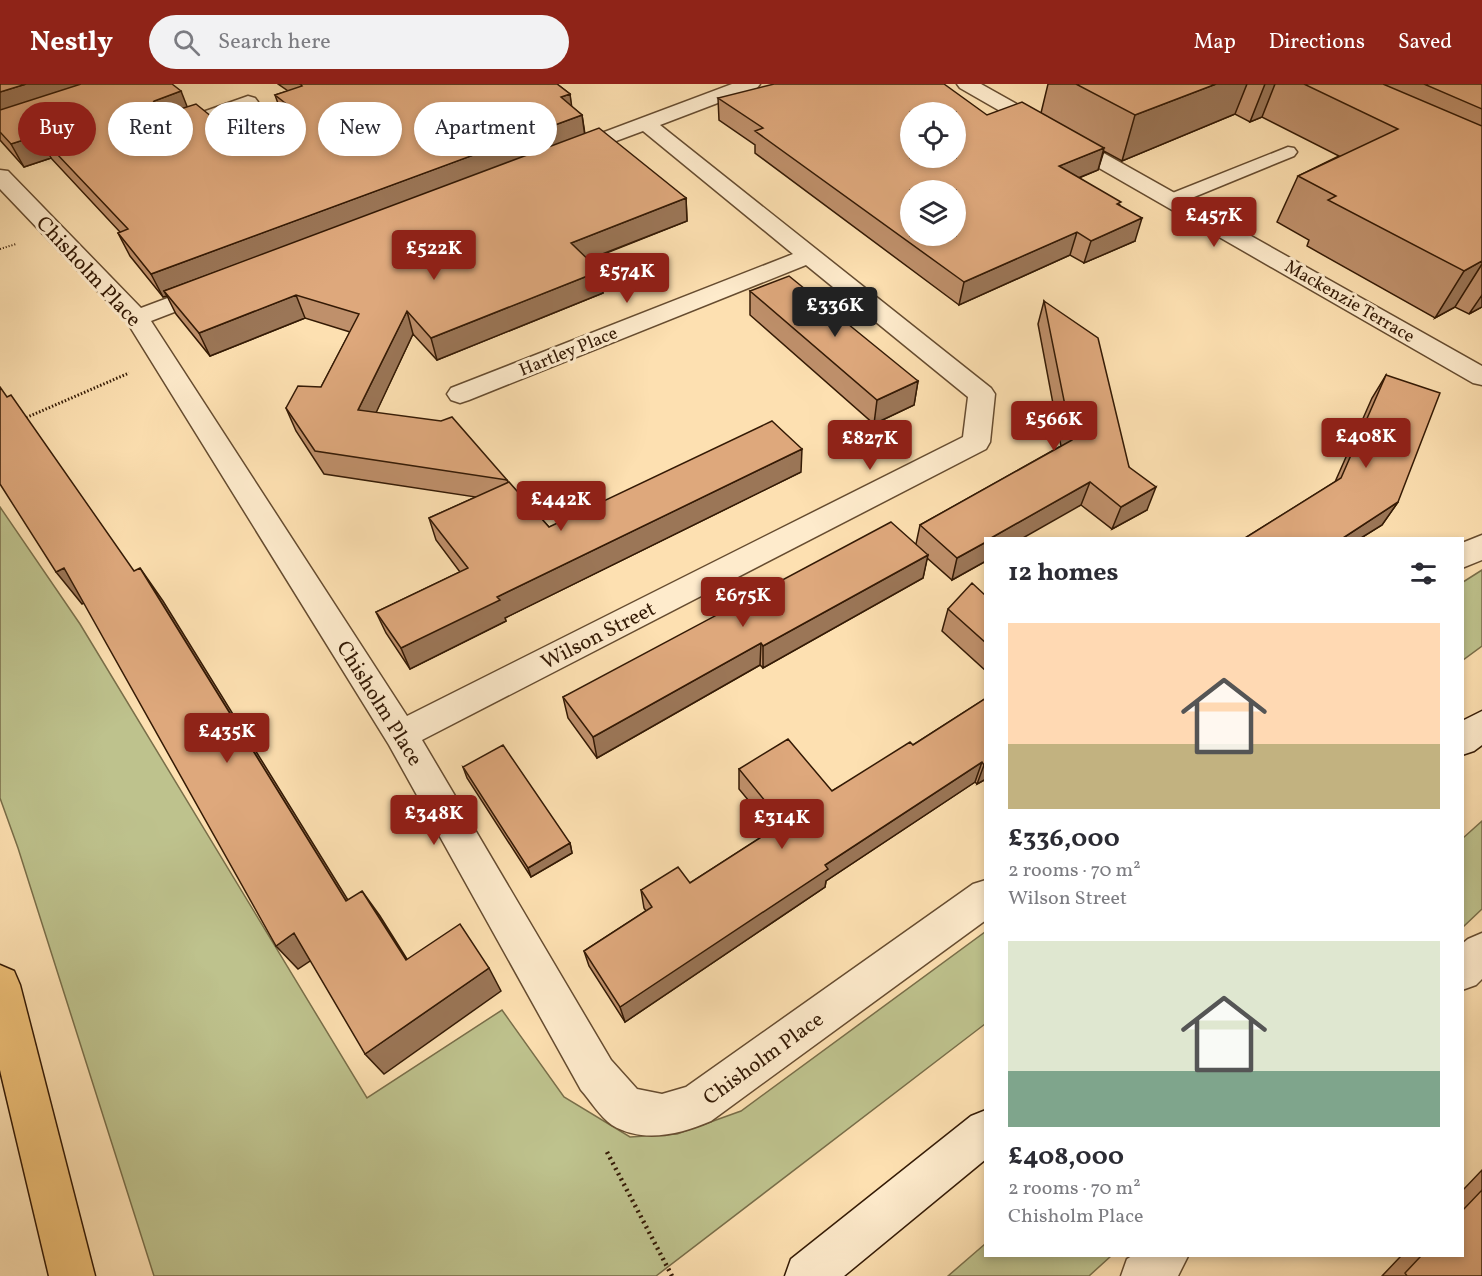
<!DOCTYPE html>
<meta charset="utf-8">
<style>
:root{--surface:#fff;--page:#f2f2f3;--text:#2b2b33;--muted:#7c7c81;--accent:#8f2418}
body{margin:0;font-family:Vollkorn,serif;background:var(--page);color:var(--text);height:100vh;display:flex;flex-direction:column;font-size:22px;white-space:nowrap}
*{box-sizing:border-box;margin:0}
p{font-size:20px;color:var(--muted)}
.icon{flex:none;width:33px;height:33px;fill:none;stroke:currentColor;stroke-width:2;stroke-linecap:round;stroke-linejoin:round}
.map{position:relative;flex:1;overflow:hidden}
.sheet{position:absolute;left:984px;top:453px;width:480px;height:720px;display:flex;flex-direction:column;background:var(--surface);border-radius:0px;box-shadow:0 3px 9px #0003}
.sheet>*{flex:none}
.hud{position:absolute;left:18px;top:18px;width:570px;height:54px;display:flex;gap:12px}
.buttons{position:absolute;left:900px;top:18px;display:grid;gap:12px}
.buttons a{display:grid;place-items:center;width:66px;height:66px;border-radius:50%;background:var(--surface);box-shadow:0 3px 9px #0003;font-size:30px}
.price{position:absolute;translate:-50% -51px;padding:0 14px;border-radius:6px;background:var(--accent);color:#fff;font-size:20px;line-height:39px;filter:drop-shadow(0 2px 3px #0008)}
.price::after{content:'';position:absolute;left:50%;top:36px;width:18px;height:14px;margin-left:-9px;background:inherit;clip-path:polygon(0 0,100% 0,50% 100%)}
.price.on{background:#222;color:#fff}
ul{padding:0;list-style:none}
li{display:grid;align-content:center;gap:12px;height:318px;padding:0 24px}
li span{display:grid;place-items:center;height:186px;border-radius:0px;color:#555}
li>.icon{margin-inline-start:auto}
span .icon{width:108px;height:108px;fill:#fffc;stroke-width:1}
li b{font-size:26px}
h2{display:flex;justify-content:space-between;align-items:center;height:72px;padding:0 24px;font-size:26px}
.chip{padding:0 21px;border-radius:27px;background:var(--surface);box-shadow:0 3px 9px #0003;font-size:21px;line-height:54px}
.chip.on{background:var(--accent);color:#fff}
header{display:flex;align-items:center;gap:36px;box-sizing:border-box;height:84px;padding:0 30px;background:var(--accent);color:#fff}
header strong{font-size:28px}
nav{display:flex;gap:33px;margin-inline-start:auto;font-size:21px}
.search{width:420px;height:54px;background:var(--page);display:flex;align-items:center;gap:15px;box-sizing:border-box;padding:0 21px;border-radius:33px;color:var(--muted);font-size:22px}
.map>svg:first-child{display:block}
</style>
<header>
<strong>Nestly</strong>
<div class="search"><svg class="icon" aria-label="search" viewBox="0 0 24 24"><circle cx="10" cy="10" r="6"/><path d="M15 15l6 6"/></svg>Search here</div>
<nav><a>Map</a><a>Directions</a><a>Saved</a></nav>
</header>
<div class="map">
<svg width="1482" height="1192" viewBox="0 0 1482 1192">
<rect width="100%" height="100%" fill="#fde0b1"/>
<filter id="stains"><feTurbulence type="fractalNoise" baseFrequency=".00333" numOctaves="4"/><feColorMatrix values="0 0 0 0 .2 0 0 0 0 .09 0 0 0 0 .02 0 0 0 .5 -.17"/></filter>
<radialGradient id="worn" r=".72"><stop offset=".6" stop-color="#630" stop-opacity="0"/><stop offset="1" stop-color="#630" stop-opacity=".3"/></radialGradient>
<path fill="#bec28d" stroke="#796e49" stroke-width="1.5" d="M0 423 80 540 367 1014 502 926 564 1013 630 1053 677 1050 741 1027 985 848V940L656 1192H154L18 764 0 714Z
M1482 486V562L1463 576V498Z
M1482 737V825L1463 843V754Z
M985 1160 986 1172H1111L1089 1192H948Z"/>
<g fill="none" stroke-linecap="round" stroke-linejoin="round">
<defs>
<path id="service" d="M1288 63 1294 64 1297 68 1294 72 1177 120H1165L1162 116 1165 112Z"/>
<path id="minor" d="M732 0H760L757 4 660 41 991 304 995 310 990 358 986 365 422 656 611 976 637 1005 662 1010 686 1003 973 800 986 796V836L711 1037C681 1050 643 1060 612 1041 600 1033 590 1016 581 1006L389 661 127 238 0 105V86L8 87 141 224 205 200 213 198 221 200 225 205 221 210 151 237 407 632 963 353 968 313 806 181 469 316 460 319 451 316 447 310 451 304 793 170 643 47 573 73 566 75 559 73 556 69 559 65Z
M957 0H981L1482 282V301L1473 299 960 4Z
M248 12 255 14 258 18 255 22 173 51 166 49 163 45 166 41Z
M1482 451V476L1462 484V459Z
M1482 849V895L1476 901 1462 906V860L1468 855Z
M1132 1172H1188L1178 1192H1121L1127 1175Z"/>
<path id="secondary" d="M1482 627V661L1474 667 1462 671V637Z
M986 1026V1075L844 1192H785L791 1175 971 1032Z"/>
<path id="primary" d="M0 881 14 887 20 901 95 1192H49L0 986Z"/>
</defs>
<use href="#service" stroke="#664c30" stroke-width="3"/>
<use href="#minor" stroke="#664c30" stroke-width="3"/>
<use href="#secondary" stroke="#341a05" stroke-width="3"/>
<use href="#primary" stroke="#341a05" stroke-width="3"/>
<path stroke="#341a05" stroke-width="2" stroke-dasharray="1 2" stroke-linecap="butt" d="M0 165 16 160"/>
<path stroke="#341a05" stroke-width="3" stroke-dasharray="1.5 2" stroke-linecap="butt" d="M23 335 129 289"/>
<path stroke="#341a05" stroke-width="4.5" stroke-dasharray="2 4" stroke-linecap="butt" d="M607 1068 672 1192"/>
<use href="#service" fill="#feebcc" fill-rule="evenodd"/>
<use href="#minor" fill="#feebcc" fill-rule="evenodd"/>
<use href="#secondary" fill="#feebcc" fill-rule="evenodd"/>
<use href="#primary" fill="#eec078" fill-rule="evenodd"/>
</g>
<path fill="#bf906b" stroke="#341a05" stroke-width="1.5" d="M0 0 187 23 212 33 268 28H281L275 11 288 7 278 0H557L570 10 571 22 582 31 585 50 686 114 687 137 589 176 600 187 603 209 437 276 413 250 376 328 507 396 508 398 549 443 801 388 505 534 506 537 410 585 386 549 376 528 460 488 436 456 429 434 476 413 324 390 296 347 286 324 321 303 350 248 305 234 210 272 176 230 167 212 163 213 130 172 118 149 120 148 51 74 24 83 0 56Z
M1048 0H1482V223L1469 230 1455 223 1435 234 1307 162 1309 156 1277 138 1298 92 1339 72 1262 33 1250 38 1235 30 1122 77 1104 67 1098 86 1079 94 1120 121 1135 157 1084 179 1070 171 959 221 755 69V61L719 36 718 14 987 31 1041 29Z
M750 207 918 297 914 321 874 340 750 231Z
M1044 217 1129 383 1147 426 1112 445 1081 421 986 454V477L952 496 927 474 923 494 763 584 760 581 597 674 568 634 563 613 916 460 920 441 1061 362 1038 240Z
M1386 291 1398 418 1382 441 1361 454H1245L1335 398 1372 314Z
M986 512V587L942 547 948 525Z
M986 614V695L977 700 975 698 826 797 825 803 625 938 589 882 584 867 646 827 644 824 641 806 690 799 773 746 739 705V685L832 707 913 661Z
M463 683 570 759 572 769 531 793 467 694Z
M1482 1086V1192H1382L1401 1172H1462V1107Z"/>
<path fill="#9b7657" stroke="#341a05" stroke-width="1.5" d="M26 0H108L0 35V8Z
M1216 0H1247L1235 30 1122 77 1135 31Z
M1265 0H1275L1262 33 1250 38Z
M181 7 190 30 164 40 151 22 154 17Z
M570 10 573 32 561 13Z
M582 31 585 53 164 207 167 212 163 213 151 190Z
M39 51 51 74 24 83 11 60Z
M1104 64 1098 86 1053 104 1059 82Z
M686 114 687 137 574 181 571 159Z
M1142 134 1135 157 1084 179 1091 157Z
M1077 148 1070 171 959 221 964 198Z
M1482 177V180L1455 223 1435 234 1464 187Z
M600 187 603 209 437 276 431 254Z
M296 211 305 234 210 272 199 249Z
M1482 211V223L1469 230Z
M407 227 413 250 367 348 358 326Z
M918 297 914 321 874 340 877 316Z
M802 365 801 388 505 534 506 537 410 585 401 564 497 513Z
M1090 398 1081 421 1023 454H991Z
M1156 403 1147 426 1112 445 1121 423Z
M1398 418 1382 441 1361 454H1343Z
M986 458V477L952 496 957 474Z
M928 471 923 494 763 584V562Z
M64 484 90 516 82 520 56 488Z
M140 484 163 517 364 842 346 817Z
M761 559 760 581 597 674 593 653Z
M982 678 975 698 826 797 825 803 625 938 620 923 825 781Z
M986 680V695L977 700 984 681Z
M570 759 572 769 531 793 528 784Z
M362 807 380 832 422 899 406 876Z
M294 849 316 873 298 885 276 862Z
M489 884 501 907 384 990 365 970Z"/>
<path fill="#dea87c" stroke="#341a05" stroke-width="1.5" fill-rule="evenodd" d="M0 0H26L0 8Z
M81 0H172L181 7 154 17 151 22 156 29 171 28 196 20 212 33 254 19 268 28 283 29 289 22 275 11 302 2 300 0H557L570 10 561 13 582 31 151 190 118 149 128 145 39 51 11 60 0 48V26Z
M774 0H944L987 31 1022 18 1104 64 1059 82 1121 118 1117 120 1142 134 1091 157 1077 148 964 198 755 47 763 44 718 14ZM910 28H956V74H910ZM910 106H956V152H910Z
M1076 0H1216L1135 31Z
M1304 0H1383L1482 42V177L1464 187 1328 116 1336 112 1298 92 1398 45Z
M1424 0H1482V25Z
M599 44 686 114 571 159 600 187 431 254 407 227 358 326 441 337 452 333 507 396 315 367 286 324 298 302 321 303 359 230 296 211 199 249 164 207Z
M789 192 918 297 877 316 750 207Z
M1044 217 1098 254 1129 383 1156 403 1121 423 1090 398 991 454H986V458L957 474 920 441 1072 356Z
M1386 291 1440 309 1398 418 1343 454H1245L1341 394Z
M0 303 7 313 11 311 134 487 140 484 346 817 362 807 406 876 460 840 489 884 365 970 294 849 276 862 64 484 56 488 0 400Z
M772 337 802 365 497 513 500 516 401 564 376 528 468 484 429 434 509 398 549 443Z
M891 438 928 471 763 562 761 559 593 653 563 613Z
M972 499 986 512V559L948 525Z
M986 614V680L984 681 982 678 825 781 828 785 620 923 584 867 652 823 641 806 678 783 690 799 783 739 739 685 788 655 832 707 910 658 913 661Z
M503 661 570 759 528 784 463 683Z
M1482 1106V1192H1407L1405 1189 1421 1172H1462V1127Z"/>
<g text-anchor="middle" stroke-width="6" stroke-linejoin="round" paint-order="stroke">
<g font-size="18" fill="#341a05" stroke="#feebcc">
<text transform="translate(1350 217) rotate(30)" y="6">Mackenzie Terrace</text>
<text transform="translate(568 267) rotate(-22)" y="6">Hartley Place</text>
</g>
<g font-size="21" fill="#341a05" stroke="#feebcc">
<text transform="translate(89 187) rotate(47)" y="7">Chisholm Place</text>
<text transform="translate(598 551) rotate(-27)" y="7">Wilson Street</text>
<text transform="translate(380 619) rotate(58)" y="7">Chisholm Place</text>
<text transform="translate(763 974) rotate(-36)" y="7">Chisholm Place</text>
</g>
</g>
<rect width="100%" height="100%" filter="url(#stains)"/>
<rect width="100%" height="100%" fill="url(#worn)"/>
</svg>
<div class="buttons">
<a><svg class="icon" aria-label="locate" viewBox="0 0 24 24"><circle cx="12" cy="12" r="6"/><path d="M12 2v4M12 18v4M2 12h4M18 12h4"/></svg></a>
<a><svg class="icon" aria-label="layers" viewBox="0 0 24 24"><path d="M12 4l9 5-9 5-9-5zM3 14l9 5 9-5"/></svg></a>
</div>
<b class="price" style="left:1214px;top:164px">£457K</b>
<b class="price" style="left:434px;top:197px">£522K</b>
<b class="price" style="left:627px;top:220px">£574K</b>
<b class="price on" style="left:835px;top:254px">£336K</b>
<b class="price" style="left:1054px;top:368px">£566K</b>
<b class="price" style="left:1366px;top:385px">£408K</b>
<b class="price" style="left:870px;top:387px">£827K</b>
<b class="price" style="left:561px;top:448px">£442K</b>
<b class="price" style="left:743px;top:544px">£675K</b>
<b class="price" style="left:227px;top:680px">£435K</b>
<b class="price" style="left:434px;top:762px">£348K</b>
<b class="price" style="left:782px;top:766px">£314K</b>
<div class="hud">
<a class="chip on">Buy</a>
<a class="chip">Rent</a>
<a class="chip">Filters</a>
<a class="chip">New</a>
<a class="chip">Apartment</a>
</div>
<section class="sheet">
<h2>12 homes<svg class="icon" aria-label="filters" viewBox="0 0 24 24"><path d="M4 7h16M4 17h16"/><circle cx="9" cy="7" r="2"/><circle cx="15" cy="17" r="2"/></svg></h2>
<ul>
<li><span style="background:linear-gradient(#ffd9b3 65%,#c2b280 0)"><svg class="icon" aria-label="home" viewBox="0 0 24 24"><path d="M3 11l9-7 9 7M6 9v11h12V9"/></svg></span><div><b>£336,000</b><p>2 rooms · 70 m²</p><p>Wilson Street</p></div></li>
<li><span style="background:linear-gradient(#dfe7d0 70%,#7fa58c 0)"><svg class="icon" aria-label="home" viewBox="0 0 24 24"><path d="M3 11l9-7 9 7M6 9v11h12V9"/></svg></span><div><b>£408,000</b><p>2 rooms · 70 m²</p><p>Chisholm Place</p></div></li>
</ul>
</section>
</div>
